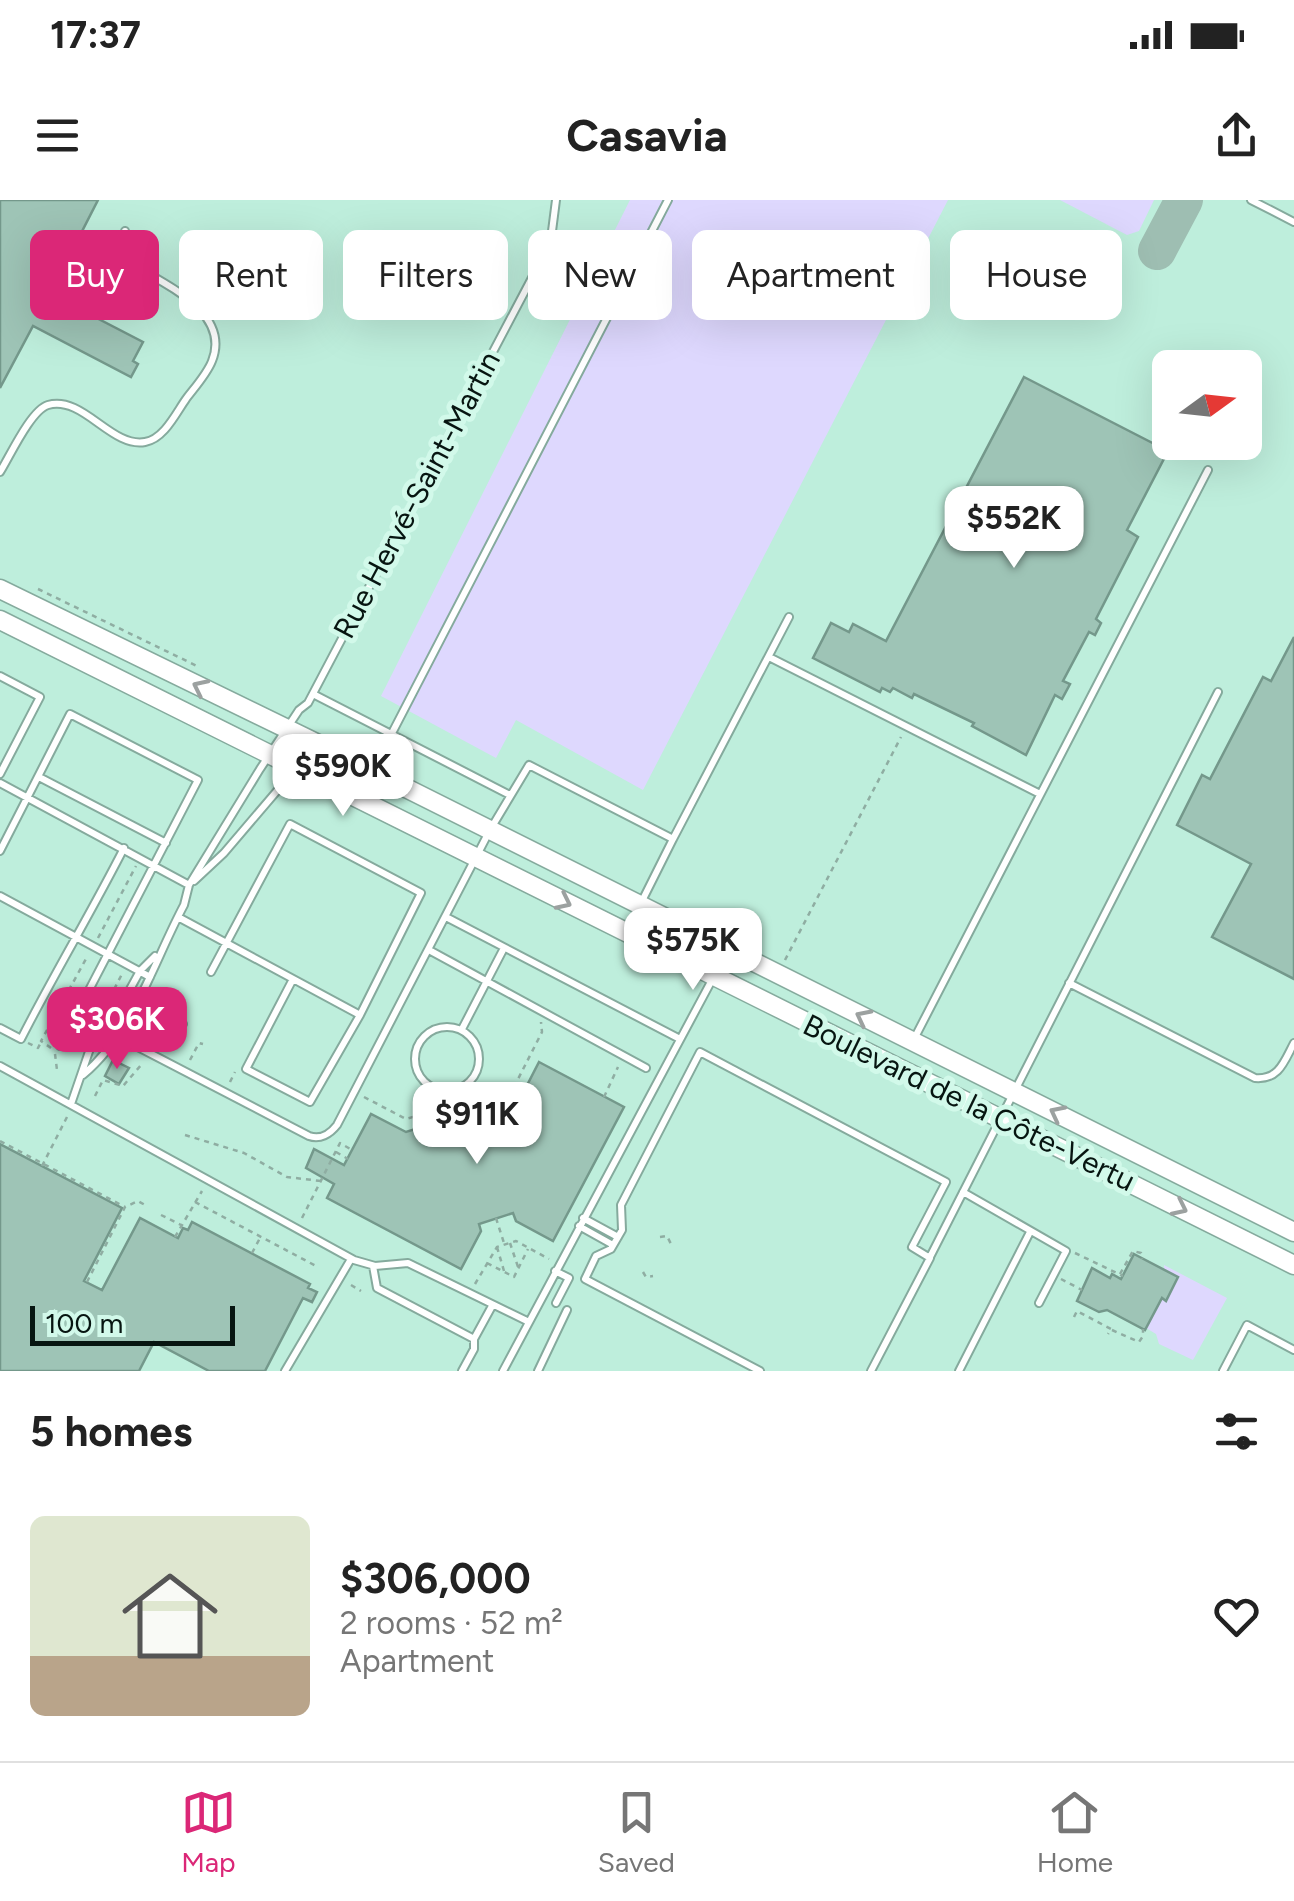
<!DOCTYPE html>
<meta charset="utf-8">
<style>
:root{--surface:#fff;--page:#f2f2f2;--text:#222;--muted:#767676;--line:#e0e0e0;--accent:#db2777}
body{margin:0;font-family:Figtree,sans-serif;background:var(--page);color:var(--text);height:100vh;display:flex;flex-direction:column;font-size:38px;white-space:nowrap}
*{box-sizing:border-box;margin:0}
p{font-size:32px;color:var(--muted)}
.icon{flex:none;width:55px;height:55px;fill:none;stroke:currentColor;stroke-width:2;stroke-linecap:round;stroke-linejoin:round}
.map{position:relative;height:1171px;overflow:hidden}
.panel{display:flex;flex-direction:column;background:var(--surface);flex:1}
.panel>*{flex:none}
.guide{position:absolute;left:30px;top:30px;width:1235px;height:90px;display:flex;gap:20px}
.needle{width:65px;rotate:75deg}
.fabs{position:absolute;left:1152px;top:150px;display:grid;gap:20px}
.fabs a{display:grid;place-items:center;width:110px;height:110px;border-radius:15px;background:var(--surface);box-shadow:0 10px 40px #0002;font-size:50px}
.scale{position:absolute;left:30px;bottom:25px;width:205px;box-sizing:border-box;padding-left:10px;border:5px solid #071511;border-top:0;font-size:28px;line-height:35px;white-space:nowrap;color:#071511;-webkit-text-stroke:8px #d2f9ea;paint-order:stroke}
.price{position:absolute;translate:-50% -85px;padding:0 22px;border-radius:20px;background:#fff;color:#222;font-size:32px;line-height:65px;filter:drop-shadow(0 2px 5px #0008)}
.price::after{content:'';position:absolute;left:50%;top:60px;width:30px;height:22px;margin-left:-15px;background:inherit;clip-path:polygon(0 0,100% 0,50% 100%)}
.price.active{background:var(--accent);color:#fff}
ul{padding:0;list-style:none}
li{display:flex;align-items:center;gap:30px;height:250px;padding:0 30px}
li+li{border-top:2px solid var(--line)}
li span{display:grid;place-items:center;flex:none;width:280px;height:200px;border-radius:15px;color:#555}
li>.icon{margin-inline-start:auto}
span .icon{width:120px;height:120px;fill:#fffc;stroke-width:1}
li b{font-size:42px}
h2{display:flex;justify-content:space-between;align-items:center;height:120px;padding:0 30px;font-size:42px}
.pill{padding:0 35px;border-radius:15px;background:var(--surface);box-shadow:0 10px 40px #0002;font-size:35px;line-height:90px}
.pill.active{background:var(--accent);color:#fff}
.status{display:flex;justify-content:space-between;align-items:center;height:70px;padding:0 50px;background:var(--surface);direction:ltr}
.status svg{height:28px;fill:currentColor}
header{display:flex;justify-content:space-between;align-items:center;height:130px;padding:0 30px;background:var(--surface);font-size:45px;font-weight:700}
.menu{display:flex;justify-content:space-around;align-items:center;height:140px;border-top:2px solid var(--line);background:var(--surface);font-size:28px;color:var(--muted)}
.menu a{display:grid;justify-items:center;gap:5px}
.menu .active{color:var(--accent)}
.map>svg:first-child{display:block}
</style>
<div class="status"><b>17:37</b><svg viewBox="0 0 49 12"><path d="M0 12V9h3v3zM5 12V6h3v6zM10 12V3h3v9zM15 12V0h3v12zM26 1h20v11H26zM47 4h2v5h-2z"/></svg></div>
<header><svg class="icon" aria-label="menu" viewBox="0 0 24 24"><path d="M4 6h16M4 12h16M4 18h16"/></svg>Casavia<svg class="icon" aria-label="share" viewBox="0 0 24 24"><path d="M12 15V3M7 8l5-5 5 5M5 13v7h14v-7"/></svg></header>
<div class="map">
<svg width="1294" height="1171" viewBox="0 0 1294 1171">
<rect width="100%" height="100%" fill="#d2f9ea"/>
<path fill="#beeedc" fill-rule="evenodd" d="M0 0H1294V1171H0ZM1170 168H1245V242H1170Z"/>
<path fill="#ded8fe" d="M630 0H948L643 590 516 520 496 558 381 496Z
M1060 0H1154L1139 31 1127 35Z
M1164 1065 1227 1098 1193 1160 1159 1144 1156 1134 1146 1128 1156 1108 1138 1086 1165 1100Z"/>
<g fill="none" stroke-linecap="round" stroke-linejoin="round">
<path stroke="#9ebeb2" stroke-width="38" d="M1157 51 1184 0"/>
</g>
<path fill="#9ec4b6" stroke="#74988b" stroke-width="2.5" d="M0 0H98L50 94 76 108 79 102 94 110 91 115 143 142 133 161 138 164 131 177 33 126 0 188Z
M1024 177 1168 251 1127 330 1138 337 1096 419 1101 423 1095 435 1089 432 1063 481 1070 484 1062 499 1055 495 1026 555 972 526 974 523 914 494 912 498 893 488 890 492 882 488 880 492 813 458 831 423 849 432 853 424 886 441Z
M1294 437V779L1212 737 1251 664 1177 625 1202 575 1210 579 1263 477 1271 481Z
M113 860 129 868 119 884 105 876Z
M539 862 624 907 553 1041 516 1021 513 1013 479 1024 481 1031 461 1069 327 998 334 984 306 968 314 949 344 965 371 914 406 932 447 919 451 932 485 921 481 909 521 897Z
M0 944 122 1008 84 1081 102 1090 140 1018 178 1038 183 1028 188 1030 192 1022 310 1084 308 1088 317 1092 312 1102 303 1098 265 1171H209L154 1142 139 1171H0Z
M1134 1054 1178 1077 1166 1101 1162 1098 1145 1130 1107 1110 1099 1112 1077 1101 1092 1068 1110 1078 1112 1074 1121 1079Z"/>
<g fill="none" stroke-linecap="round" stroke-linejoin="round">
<defs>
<path id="service" d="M1251 0 1294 22
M0 272C10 256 31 210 48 205 83 195 111 248 145 242 164 239 176 213 186 199 195 187 207 174 212 161 232 111 161 83 127 61L123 52 125 31
M769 457 1040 594
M0 476 40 497 0 574
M313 494 510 595
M391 535 668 0
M39 577 166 643
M0 583 189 685
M0 651 70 514 198 580 60 846
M194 681 224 653 282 585 301 574
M0 696 150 777
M640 705 673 639
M178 717 360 815
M446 717 678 838
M429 750 646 868
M211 772 290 624 421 693 360 815 310 902 246 869 293 779
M1069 783 1255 878C1279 880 1284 862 1294 843
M136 799 183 824
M123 803 179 832
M109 820 134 845 309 936C320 940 330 934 337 925L490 630 529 565 673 639 789 417
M415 859a32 32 0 1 1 64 0a32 32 0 1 1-64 0Z
M0 828 21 839C54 774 91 713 124 648
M462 829 504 748
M913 841 1208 270
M0 866 354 1060 375 1066 408 1063 529 1122
M83 875C134 832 153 763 184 705L189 685 260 569 299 510 308 503 544 55 551 39 556 0
M71 904 95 834 117 813 140 771 155 756
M963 992 1066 1051 1039 1103
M583 1018 618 1037
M579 1026 613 1045
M930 1057 1218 492
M373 1066 377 1088 474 1139 492 1106
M555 1071 569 1078 556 1103
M285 1171 351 1059
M462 1171 474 1149V1139
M503 1171 713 778
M538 1171 567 1110
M760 1171 585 1079 596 1056 611 1049 622 1030 621 1005 700 852 946 982 912 1047 930 1058 871 1171
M959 1171 1030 1032
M1223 1171 1247 1125 1294 1150"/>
<path id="tertiary" d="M0 389 310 540 1294 1032
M0 420 1294 1065"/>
</defs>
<use href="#service" stroke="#85aa9d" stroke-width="10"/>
<use href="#tertiary" stroke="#85aa9d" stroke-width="21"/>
<path stroke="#8fada2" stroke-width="2.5" stroke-dasharray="5 5" stroke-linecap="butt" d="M38 389 197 466
M98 738 136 666
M785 760 901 537
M95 800 106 805 122 774
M28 843 38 848 41 842
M51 848 41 841 87 757
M55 854 57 870
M190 860 199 843 203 844
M230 882 235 872
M457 890 468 926
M95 896 103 880 123 886 142 864
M364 897 406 919 514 887 542 832 541 822
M604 897 618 867
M185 935 244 953 287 977 321 981
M0 941 125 1007
M336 952 348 959
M42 966 67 917
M195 1002 318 1067
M161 1015 181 1025
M302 1018 340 943 352 950
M496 1018 504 1043
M175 1037 202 991
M660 1037 667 1036 671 1044
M510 1043 518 1067
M497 1047 504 1071
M252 1053 260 1038
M1075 1053 1123 1076
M487 1063 514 1077 528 1049
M643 1072 646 1077 653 1076
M1120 1074 1133 1051 1141 1053 1142 1059
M1061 1079 1082 1090
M87 1082 125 1007 138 1001 145 1005
M475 1084 497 1047 516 1041 549 1059
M351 1085 361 1091
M1074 1117 1077 1111 1111 1129 1108 1134
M1112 1130 1139 1142 1143 1136V1129"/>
<use href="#service" stroke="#fff" stroke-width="6"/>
<use href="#tertiary" stroke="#fff" stroke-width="18"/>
</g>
<defs><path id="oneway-chevron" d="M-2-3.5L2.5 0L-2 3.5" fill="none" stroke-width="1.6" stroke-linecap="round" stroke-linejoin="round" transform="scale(2.5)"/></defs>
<g stroke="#9ca1a0">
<use href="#oneway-chevron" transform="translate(200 487) rotate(-154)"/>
<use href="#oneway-chevron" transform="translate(564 702) rotate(26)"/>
<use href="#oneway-chevron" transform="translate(863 817) rotate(-153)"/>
<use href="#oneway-chevron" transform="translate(1057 913) rotate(-153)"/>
<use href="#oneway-chevron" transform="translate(1180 1008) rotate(26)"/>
</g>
<g text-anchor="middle" stroke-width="10" stroke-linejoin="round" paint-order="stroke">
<g font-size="30" fill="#071511" stroke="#d2f9ea">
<text transform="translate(417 295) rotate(-62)" y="10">Rue Hervé-Saint-Martin</text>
<text transform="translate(969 903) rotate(26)" y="10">Boulevard de la Côte-Vertu</text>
</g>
</g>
</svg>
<div class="fabs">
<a><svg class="needle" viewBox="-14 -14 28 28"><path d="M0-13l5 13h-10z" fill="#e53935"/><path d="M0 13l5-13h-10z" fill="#767676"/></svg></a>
</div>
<div class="scale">100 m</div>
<b class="price" style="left:1014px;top:371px">$552K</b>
<b class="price" style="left:343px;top:619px">$590K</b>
<b class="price" style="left:693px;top:793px">$575K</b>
<b class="price active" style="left:117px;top:872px">$306K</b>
<b class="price" style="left:477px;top:967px">$911K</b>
<div class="guide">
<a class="pill active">Buy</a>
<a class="pill">Rent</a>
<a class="pill">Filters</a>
<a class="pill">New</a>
<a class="pill">Apartment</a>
<a class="pill">House</a>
</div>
</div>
<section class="panel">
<h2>5 homes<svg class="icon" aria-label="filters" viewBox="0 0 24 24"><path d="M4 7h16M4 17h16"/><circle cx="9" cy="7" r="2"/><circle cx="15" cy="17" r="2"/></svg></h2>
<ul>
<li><span style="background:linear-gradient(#dfe7d0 70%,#b9a48a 0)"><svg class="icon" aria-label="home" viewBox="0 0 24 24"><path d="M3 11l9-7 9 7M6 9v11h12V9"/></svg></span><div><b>$306,000</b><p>2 rooms · 52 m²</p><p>Apartment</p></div><svg class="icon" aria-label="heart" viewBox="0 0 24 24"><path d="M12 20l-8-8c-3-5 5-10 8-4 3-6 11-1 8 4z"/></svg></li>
</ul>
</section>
<nav class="menu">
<a class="active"><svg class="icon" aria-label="map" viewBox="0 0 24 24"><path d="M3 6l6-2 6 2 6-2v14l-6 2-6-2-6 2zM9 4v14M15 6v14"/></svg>Map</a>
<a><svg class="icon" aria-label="saved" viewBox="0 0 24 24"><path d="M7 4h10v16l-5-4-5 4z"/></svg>Saved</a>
<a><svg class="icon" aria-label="home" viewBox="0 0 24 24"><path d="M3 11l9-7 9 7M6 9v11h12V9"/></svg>Home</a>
</nav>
